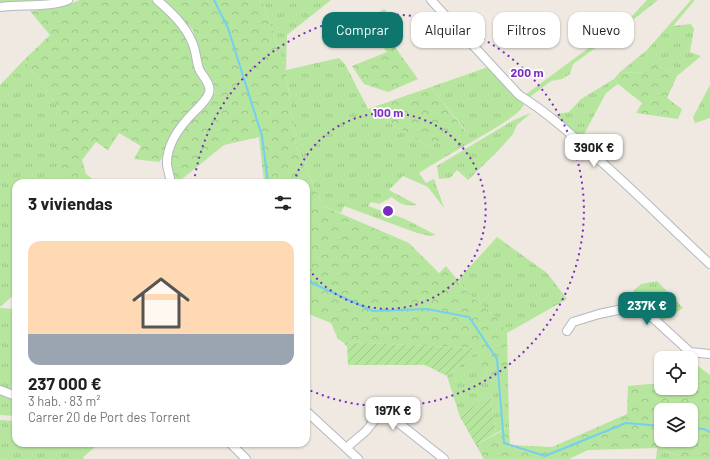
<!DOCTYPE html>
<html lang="es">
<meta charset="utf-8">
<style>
:root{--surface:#fff;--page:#f6f6f6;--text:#222;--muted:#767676;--accent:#0f766e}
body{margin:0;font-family:Barlow,sans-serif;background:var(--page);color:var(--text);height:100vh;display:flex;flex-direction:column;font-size:15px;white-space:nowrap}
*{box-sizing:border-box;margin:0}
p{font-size:13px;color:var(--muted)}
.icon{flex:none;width:22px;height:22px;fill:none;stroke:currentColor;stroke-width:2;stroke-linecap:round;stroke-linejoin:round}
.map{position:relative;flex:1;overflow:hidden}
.panel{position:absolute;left:12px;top:179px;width:298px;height:268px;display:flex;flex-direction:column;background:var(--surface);border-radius:12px;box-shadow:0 1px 3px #0004}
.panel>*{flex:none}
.banner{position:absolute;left:322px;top:12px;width:328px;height:36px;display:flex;gap:8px}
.tools{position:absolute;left:654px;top:351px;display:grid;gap:8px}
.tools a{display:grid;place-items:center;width:44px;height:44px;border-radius:8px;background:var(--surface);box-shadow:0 1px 3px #0004;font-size:20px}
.price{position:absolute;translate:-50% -34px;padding:0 9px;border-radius:8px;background:#fff;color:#222;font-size:13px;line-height:26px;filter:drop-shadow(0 1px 2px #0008)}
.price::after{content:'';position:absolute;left:50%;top:24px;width:12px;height:9px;margin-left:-6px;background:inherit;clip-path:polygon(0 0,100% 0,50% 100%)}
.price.current{background:var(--accent);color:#fff}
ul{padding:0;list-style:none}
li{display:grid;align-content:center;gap:8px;height:212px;padding:0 16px}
li span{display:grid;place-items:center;height:124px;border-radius:12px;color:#555}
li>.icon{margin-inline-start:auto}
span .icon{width:72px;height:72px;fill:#fffc;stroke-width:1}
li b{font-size:17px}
h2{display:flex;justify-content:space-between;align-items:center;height:48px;padding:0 16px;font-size:17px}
.tag{padding:0 14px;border-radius:12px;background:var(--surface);box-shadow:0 1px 3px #0004;font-size:14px;line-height:36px}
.tag.current{background:var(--accent);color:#fff}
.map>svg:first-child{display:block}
</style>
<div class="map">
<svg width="710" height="459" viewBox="0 0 710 459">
<defs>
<pattern id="grass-tufts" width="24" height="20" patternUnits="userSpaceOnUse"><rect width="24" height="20" fill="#b6e59e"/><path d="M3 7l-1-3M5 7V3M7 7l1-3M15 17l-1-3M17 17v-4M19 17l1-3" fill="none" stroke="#9dc588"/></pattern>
<pattern id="forest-crowns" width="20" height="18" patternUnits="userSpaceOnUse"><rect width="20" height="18" fill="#b6e59e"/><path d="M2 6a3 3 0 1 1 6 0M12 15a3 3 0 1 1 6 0" fill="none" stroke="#9dc588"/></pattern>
<pattern id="garden-furrows" width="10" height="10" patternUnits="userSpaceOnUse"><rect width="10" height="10" fill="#b6e59e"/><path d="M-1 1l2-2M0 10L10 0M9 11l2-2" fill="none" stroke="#9dc588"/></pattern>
</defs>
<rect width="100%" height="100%" fill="#efe9e1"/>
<path fill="url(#grass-tufts)" d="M0 0H58L0 5Z
M260 0H331L287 35 286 70 339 58 345 64 368 109 428 146 466 131 431 87 488 67 524 105C518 114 509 119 500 125 473 142 445 156 419 173L426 183 434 179 444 208 428 187 403 176 389 190 417 205C405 206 401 205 392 197L379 204 371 202 368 206 405 219 436 235 430 236 417 233 344 206 341 213 323 206 296 146 286 71 265 7Z
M647 0H658L615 34 573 64 570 74 562 79 551 81 530 97 525 95 633 15Z
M691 0H695L673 26 691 24 694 29 690 52 701 56 677 76 652 63 640 73 620 72 647 50Z
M24 60 60 109V177L62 183H16V293L0 307V85Z
M614 79 618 84 606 93 581 140 552 115 569 112 581 99Z
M710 85V118L695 123 693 117Z
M531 113 517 125 513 134 497 152 468 180 457 170 450 178 439 179 437 166 512 121Z
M497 237 547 273 567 299 507 333 498 319 469 294 458 280Z
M657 281 683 308 661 322 633 291 641 284Z
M0 308 16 309V387L13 390 16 391V394L0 388Z
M476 352 489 379H508L509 427 496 433 490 393 460 417 447 376Z
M0 394 16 400V416L0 415Z
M0 420 16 421V443H100L83 457 84 459H0Z
M657 448 689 459H656Z"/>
<path fill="url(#forest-crowns)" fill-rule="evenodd" d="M80 0H153C165 10 177 24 187 37 193 46 204 80 206 92L164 156 159 162 134 159 141 146 119 133 108 150 96 142 82 160 86 174 98 183H62L60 177V109L24 60 50 35 30 11 62 7Z
M163 0H260L265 7 286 71 296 146 323 206 409 243 439 273 446 266 469 294 498 319 507 333 508 379H489L474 348 343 342 338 339 331 323 306 313V183H264L259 137 224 145 177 183H174C173 177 170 171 170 165 171 135 197 113 215 92L200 61 193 30Z
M384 9 403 27 392 43 418 79 388 92 364 84 352 66 387 52 363 22Z
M652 63 677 76 667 98 682 109 678 119 636 113 642 103 618 84 614 79 620 72 640 73Z
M431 87 466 132 428 146 368 109Z
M698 366 710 375V459H689L657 448 588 450 569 459H484L476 445 509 427 510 445 552 447 627 414 628 386 661 383V388H691V372ZM661 410H691V440H661Z"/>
<path fill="url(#garden-furrows)" d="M343 342 474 348 476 352 447 376 425 365H348L347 347Z
M490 393 496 433 476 445 460 417Z"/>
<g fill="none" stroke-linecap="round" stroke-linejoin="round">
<path stroke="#75cff0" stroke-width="2" d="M214 0 228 28 262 136 268 183
M306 276 312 283 373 311 427 309 469 317 497 359 504 443 545 456 626 423 661 426
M691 428 704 429 710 432"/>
<defs>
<path id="street" d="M157 0C171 12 185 25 192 42 196 50 196 60 199 69 202 76 212 84 209 93 206 101 199 107 194 112 180 126 166 144 167 165 168 171 170 177 171 183
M431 0 519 95C548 113 572 135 597 158 636 192 672 229 710 264
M0 7C22 4 47 8 68 0
M567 331 573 322 599 314 637 306 642 308 690 352 710 354
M0 390 16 396
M306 411 358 459
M230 443 246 459
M346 448 366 431 381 412 386 413 444 459"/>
</defs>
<use href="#street" stroke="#b4b7c1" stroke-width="10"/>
<use href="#street" stroke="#fff" stroke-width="8"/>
</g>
<g fill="none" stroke="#7b2cbf" stroke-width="2" stroke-dasharray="2 4">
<path d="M294 182A98 98 0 1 1 306 265"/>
<path d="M194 182A196 196 0 1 1 307 389"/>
</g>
<circle cx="388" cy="211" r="6" fill="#7b2cbf" stroke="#fff" stroke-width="2"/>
<g font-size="12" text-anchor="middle" font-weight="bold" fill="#7b2cbf" stroke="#fff" stroke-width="3.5" stroke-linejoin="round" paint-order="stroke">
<text x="527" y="77">200 m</text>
<text x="388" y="117">100 m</text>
</g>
</svg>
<div class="tools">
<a><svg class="icon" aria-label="locate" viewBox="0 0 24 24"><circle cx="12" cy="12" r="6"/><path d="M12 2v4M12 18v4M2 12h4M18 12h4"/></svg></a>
<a><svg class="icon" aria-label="layers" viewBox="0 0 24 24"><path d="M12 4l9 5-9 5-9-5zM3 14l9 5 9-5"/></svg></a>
</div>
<b class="price" style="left:594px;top:168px">390K €</b>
<b class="price current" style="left:647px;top:326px">237K €</b>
<b class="price" style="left:393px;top:431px">197K €</b>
<div class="banner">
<a class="tag current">Comprar</a>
<a class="tag">Alquilar</a>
<a class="tag">Filtros</a>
<a class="tag">Nuevo</a>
</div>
<section class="panel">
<h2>3 viviendas<svg class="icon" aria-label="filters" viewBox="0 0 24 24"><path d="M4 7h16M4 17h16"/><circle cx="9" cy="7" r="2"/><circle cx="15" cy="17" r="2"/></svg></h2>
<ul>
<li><span style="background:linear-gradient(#ffd9b3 75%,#9aa5b1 0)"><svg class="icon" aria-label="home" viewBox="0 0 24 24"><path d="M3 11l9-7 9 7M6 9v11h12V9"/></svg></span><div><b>237 000 €</b><p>3 hab. · 83 m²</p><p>Carrer 20 de Port des Torrent</p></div></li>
</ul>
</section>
</div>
